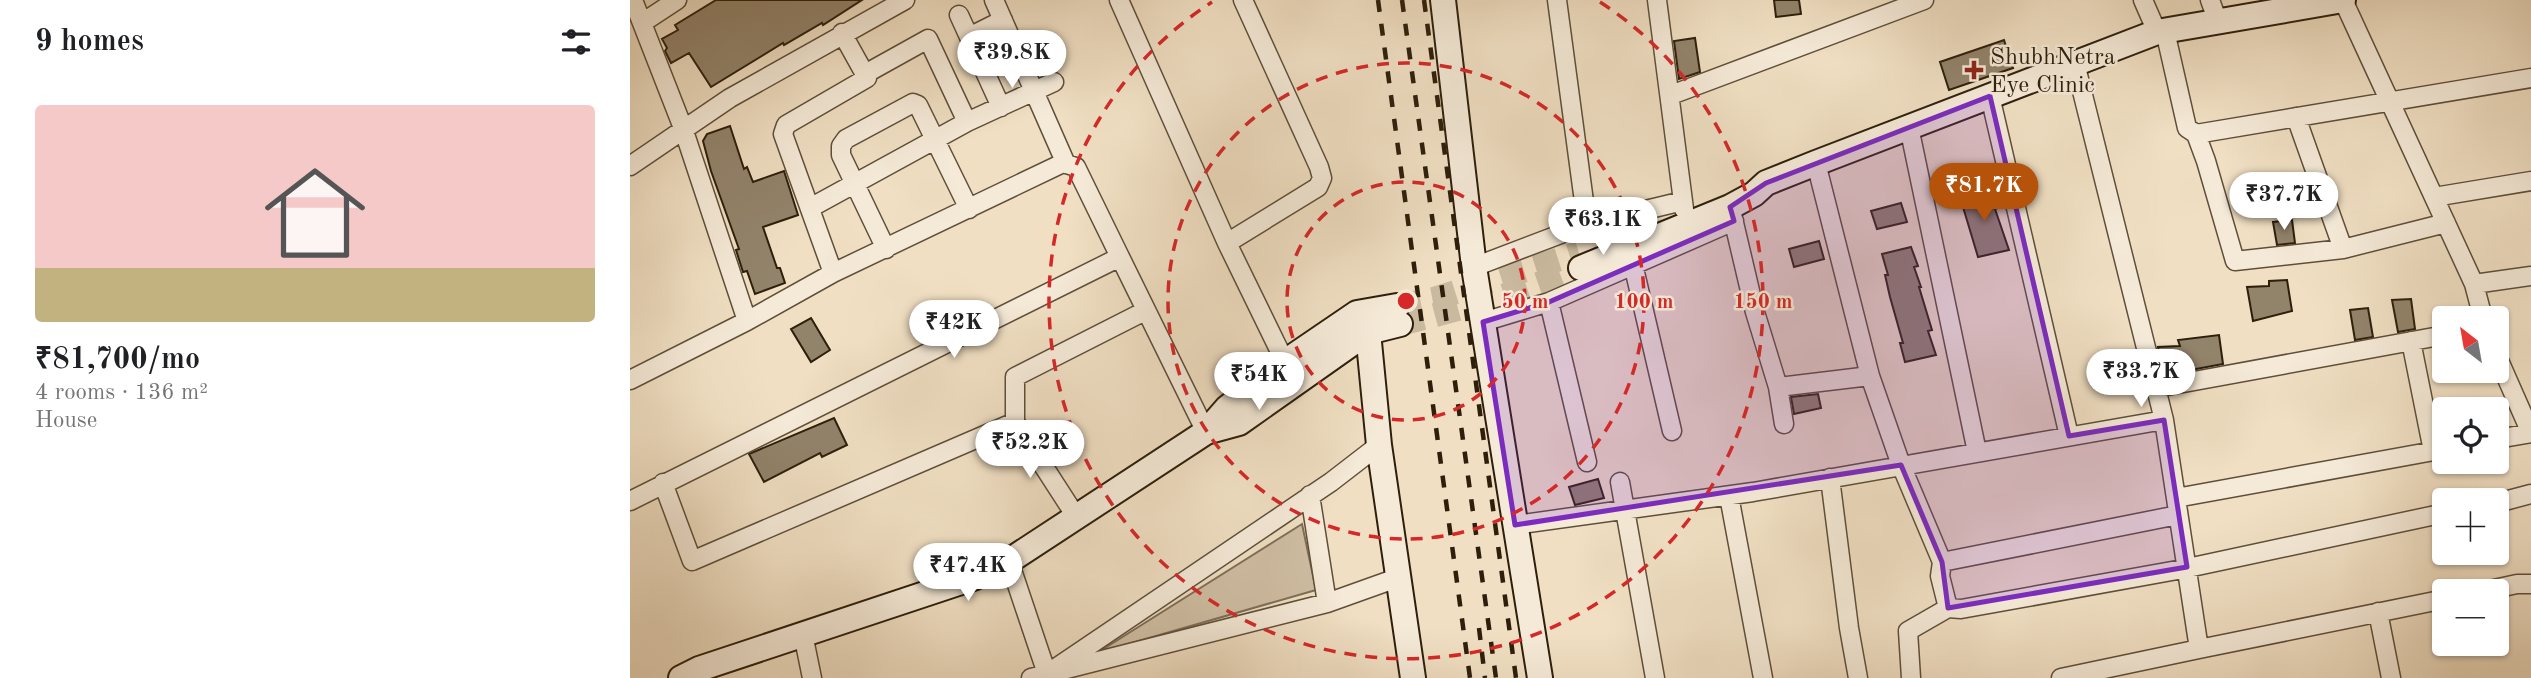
<!DOCTYPE html>
<meta charset="utf-8">
<style>
:root{--surface:#fff;--page:#f6f6f6;--text:#202124;--muted:#757577;--accent:#b45309}
body{margin:0;font-family:"Old Standard TT",serif;background:var(--page);color:var(--text);height:100vh;display:flex;flex-direction:column;font-size:26px;white-space:nowrap}
*{box-sizing:border-box;margin:0}
p{font-size:23px;color:var(--muted)}
.icon{flex:none;width:38px;height:38px;fill:none;stroke:currentColor;stroke-width:2;stroke-linecap:round;stroke-linejoin:round}
.map{position:relative;flex:1;overflow:hidden}
.side{display:flex;flex-direction:column;background:var(--surface);width:630px}
.side>*{flex:none}
.needle{width:46px;rotate:329deg}
.controls{position:absolute;left:1802px;top:306px;display:grid;gap:14px}
.controls a{display:grid;place-items:center;width:77px;height:77px;border-radius:7px;background:var(--surface);box-shadow:0 2px 5px #0004;font-size:35px}
.price{position:absolute;translate:-50% -60px;padding:0 16px;border-radius:24px;background:#fff;color:#222;font-size:23px;line-height:46px;filter:drop-shadow(0 2px 4px #0008)}
.price::after{content:'';position:absolute;left:50%;top:42px;width:21px;height:16px;margin-left:-10px;background:inherit;clip-path:polygon(0 0,100% 0,50% 100%)}
.price.current{background:var(--accent);color:#fff}
ul{padding:0;list-style:none}
li{display:grid;align-content:center;gap:14px;height:371px;padding:0 35px}
li span{display:grid;place-items:center;height:217px;border-radius:7px;color:#555}
li>.icon{margin-inline-start:auto}
span .icon{width:126px;height:126px;fill:#fffc;stroke-width:1}
li b{font-size:30px}
h2{display:flex;justify-content:space-between;align-items:center;height:84px;padding:0 35px;font-size:30px}
main{display:flex;flex:1;min-height:0}
.map>svg:first-child{display:block}
</style>
<main>
<section class="side">
<h2>9 homes<svg class="icon" aria-label="filters" viewBox="0 0 24 24"><path d="M4 7h16M4 17h16"/><circle cx="9" cy="7" r="2"/><circle cx="15" cy="17" r="2"/></svg></h2>
<ul>
<li><span style="background:linear-gradient(#f6c9c9 75%,#c2b280 0)"><svg class="icon" aria-label="home" viewBox="0 0 24 24"><path d="M3 11l9-7 9 7M6 9v11h12V9"/></svg></span><div><b>₹81,700/mo</b><p>4 rooms · 136 m²</p><p>House</p></div></li>
</ul>
</section>
<div class="map">
<svg width="1901" height="678" viewBox="0 0 1901 678">
<rect width="100%" height="100%" fill="#f0dfc3"/>
<filter id="stains"><feTurbulence type="fractalNoise" baseFrequency=".00286" numOctaves="4"/><feColorMatrix values="0 0 0 0 .2 0 0 0 0 .09 0 0 0 0 .02 0 0 0 .5 -.17"/></filter>
<radialGradient id="worn" r=".72"><stop offset=".6" stop-color="#630" stop-opacity="0"/><stop offset="1" stop-color="#630" stop-opacity=".3"/></radialGradient>
<path fill="#cfbea4" stroke="#7e6e58" stroke-width="2" d="M672 524 686 590 467 653Z"/>
<path fill="#92836b" stroke="#2d1f0c" stroke-width="2" d="M86 0H232L193 25 192 23 154 45 153 43 81 87 59 53 41 63 35 51 37 48 32 39 48 30 45 25Z
M1144 0H1169L1171 14 1146 17Z
M1065 38 1070 72 1049 79 1044 41Z
M1374 40 1383 68 1319 90 1310 62Z
M100 126 114 169 117 167 123 182 154 171 168 215 133 227 147 268H150L155 283 125 294 117 271 113 272 106 250 109 249 81 171 73 141 77 134Z
M1329 174 1332 196 1306 200 1302 181Z
M1361 189 1368 208 1365 209 1379 250 1348 257 1330 197Z
M1271 203 1277 222 1247 229 1241 211Z
M1662 220 1665 243 1647 245 1643 222Z
M1189 241 1194 259 1164 267 1159 249Z
M1281 247 1288 266 1284 267 1291 287H1289L1302 330 1298 331 1306 355 1275 362 1270 343H1273L1260 297 1255 275H1258L1252 254Z
M1657 280 1662 311 1623 321 1617 287 1639 286V281Z
M1781 299 1785 329 1768 332 1762 300Z
M1738 308 1743 337 1725 340 1720 310Z
M181 318 200 350 181 362 161 329Z
M1589 335 1593 364 1534 375 1528 347 1550 346 1548 340Z
M1188 394 1191 408 1164 414 1161 397Z
M204 418 217 445 192 457 190 453 134 482 119 454Z
M968 479 974 498 945 505 939 487Z"/>
<g fill="none" stroke-linecap="round" stroke-linejoin="round">
<path stroke="#c9b99e" stroke-width="24" stroke-dasharray="24 12" stroke-linecap="butt" d="M767 306 804 299 949 253
M770 324C831 309 892 292 951 268"/>
<defs>
<path id="street" d="M3 0 12 23
M364 0 436 164
M489 0 597 243 655 362
M927 0 957 224
M1027 0 1054 209
M1513 0 1527 32
M1580 0 1588 22
M1713 0 1844 284 1853 318
M329 15 371 107
M1535 31 1557 128 1566 134 1901 78
M339 37 373 20
M235 74 298 39 337 122
M1041 95 1294 0
M1360 96 1439 436
M1666 117 1713 249
M1279 127 1347 452
M1566 134 1576 161 1605 261 1713 249 1816 223
M1186 163 1240 376
M0 166 100 98 275 0
M1804 197 1901 181
M180 208 337 122 424 82
M1101 210 1125 312 1148 387 1154 424
M597 243 688 187 692 178 689 167 613 0
M256 249 211 155V146L216 139 283 103 288 105 339 209
M1003 264 1042 431
M844 267 957 224 1053 201
M203 273 153 134 156 125 237 78 212 33
M1844 284 1901 276
M919 302 957 462
M117 321 203 273 433 163 446 167 490 257
M853 322 919 302 1104 221
M1781 341 1803 451
M1867 356 1901 433 1867 439
M0 380 117 321 53 128 12 23 47 0
M1148 387 1240 376 1271 465 1312 562 1310 576 1318 608
M1526 388 1815 335
M385 422 447 518
M1200 478 1219 628 1228 678
M990 482 1025 678
M33 483 62 561 385 422V377L515 311
M680 495 697 603
M1099 496 1133 678
M1546 498 1815 449
M0 501 490 257 576 432
M1867 503 1901 494
M885 525 1123 492 1534 420
M379 561 417 674 697 603 767 578
M1312 562 1548 515
M1850 592 1887 584H1901
M1748 612 1761 678
M173 634 182 678
M1569 649 1815 599
M401 678 417 674 701 482 749 445
M1281 678 1278 631 1318 608 1331 609 1553 569 1815 513
M1431 678 1569 649 1534 420 1445 63"/>
<path id="secondary" d="M813 0 844 267 910 678
M951 268 1100 207 1124 194 1136 183 1186 163 1527 32 1713 0
M738 332 749 445 783 678
M576 432 609 423 738 332 770 324
M51 678 69 669 343 578 379 561 576 432 597 408 655 362 727 313 767 306"/>
</defs>
<use href="#street" stroke="#5e4f3a" stroke-width="21"/>
<use href="#secondary" stroke="#2d1f0c" stroke-width="28"/>
<use href="#street" stroke="#f5ead8" stroke-width="18"/>
<use href="#secondary" stroke="#f5ead8" stroke-width="24"/>
<path stroke="#2d1f0c" stroke-width="4.5" stroke-dasharray="12 12" stroke-linecap="butt" d="M748 0 840 678
M772 0 866 678
M794 0 886 678
M849 628 855 678"/>
</g>
<path fill="#7b2cbf" fill-opacity="0.2" stroke="#7b2cbf" stroke-width="5" stroke-linejoin="round" d="M1360 96 1439 436 1534 420 1557 567 1318 608 1312 562 1271 465 885 525 853 322 919 302 1104 221 1100 207 1136 183Z"/>
<g fill="none" stroke="#d62828" stroke-width="3.5" stroke-dasharray="12 9">
<circle cx="776" cy="301" r="119"/>
<circle cx="776" cy="301" r="238"/>
<path d="M970 2A357 357 0 1 1 582 2"/>
</g>
<path fill="#8f2418" stroke="#f5ead8" stroke-width="2.5" d="M1340.5 59.5h7v7h7v7h-7v7h-7v-7h-7v-7h7z"/>
<g text-anchor="middle" stroke-width="5" stroke-linejoin="round" paint-order="stroke">
<g font-size="24" fill="#2d1f0c" stroke="#f5ead8" text-anchor="start">
<text x="1360" y="64">ShubhNetra<tspan x="1360" dy="28">Eye Clinic</tspan></text>
</g>
</g>
<circle cx="776" cy="301" r="10" fill="#d62828" stroke="#f5ead8" stroke-width="3.5"/>
<g font-size="21" text-anchor="middle" font-weight="bold" fill="#d62828" stroke="#f5ead8" stroke-width="5" stroke-linejoin="round" paint-order="stroke">
<text x="895" y="308">50 m</text>
<text x="1014" y="308">100 m</text>
<text x="1133" y="308">150 m</text>
</g>
<rect width="100%" height="100%" filter="url(#stains)"/>
<rect width="100%" height="100%" fill="url(#worn)"/>
</svg>
<div class="controls">
<a><svg class="needle" viewBox="-14 -14 28 28"><path d="M0-13l5 13h-10z" fill="#e53935"/><path d="M0 13l5-13h-10z" fill="#757577"/></svg></a>
<a><svg class="icon" aria-label="locate" viewBox="0 0 24 24"><circle cx="12" cy="12" r="6"/><path d="M12 2v4M12 18v4M2 12h4M18 12h4"/></svg></a>
<a>+</a>
<a>−</a>
</div>
<b class="price" style="left:382px;top:90px">₹39.8K</b>
<b class="price current" style="left:1354px;top:223px">₹81.7K</b>
<b class="price" style="left:1654px;top:232px">₹37.7K</b>
<b class="price" style="left:973px;top:257px">₹63.1K</b>
<b class="price" style="left:324px;top:360px">₹42K</b>
<b class="price" style="left:1511px;top:409px">₹33.7K</b>
<b class="price" style="left:629px;top:412px">₹54K</b>
<b class="price" style="left:400px;top:480px">₹52.2K</b>
<b class="price" style="left:338px;top:603px">₹47.4K</b>
</div>
</main>
